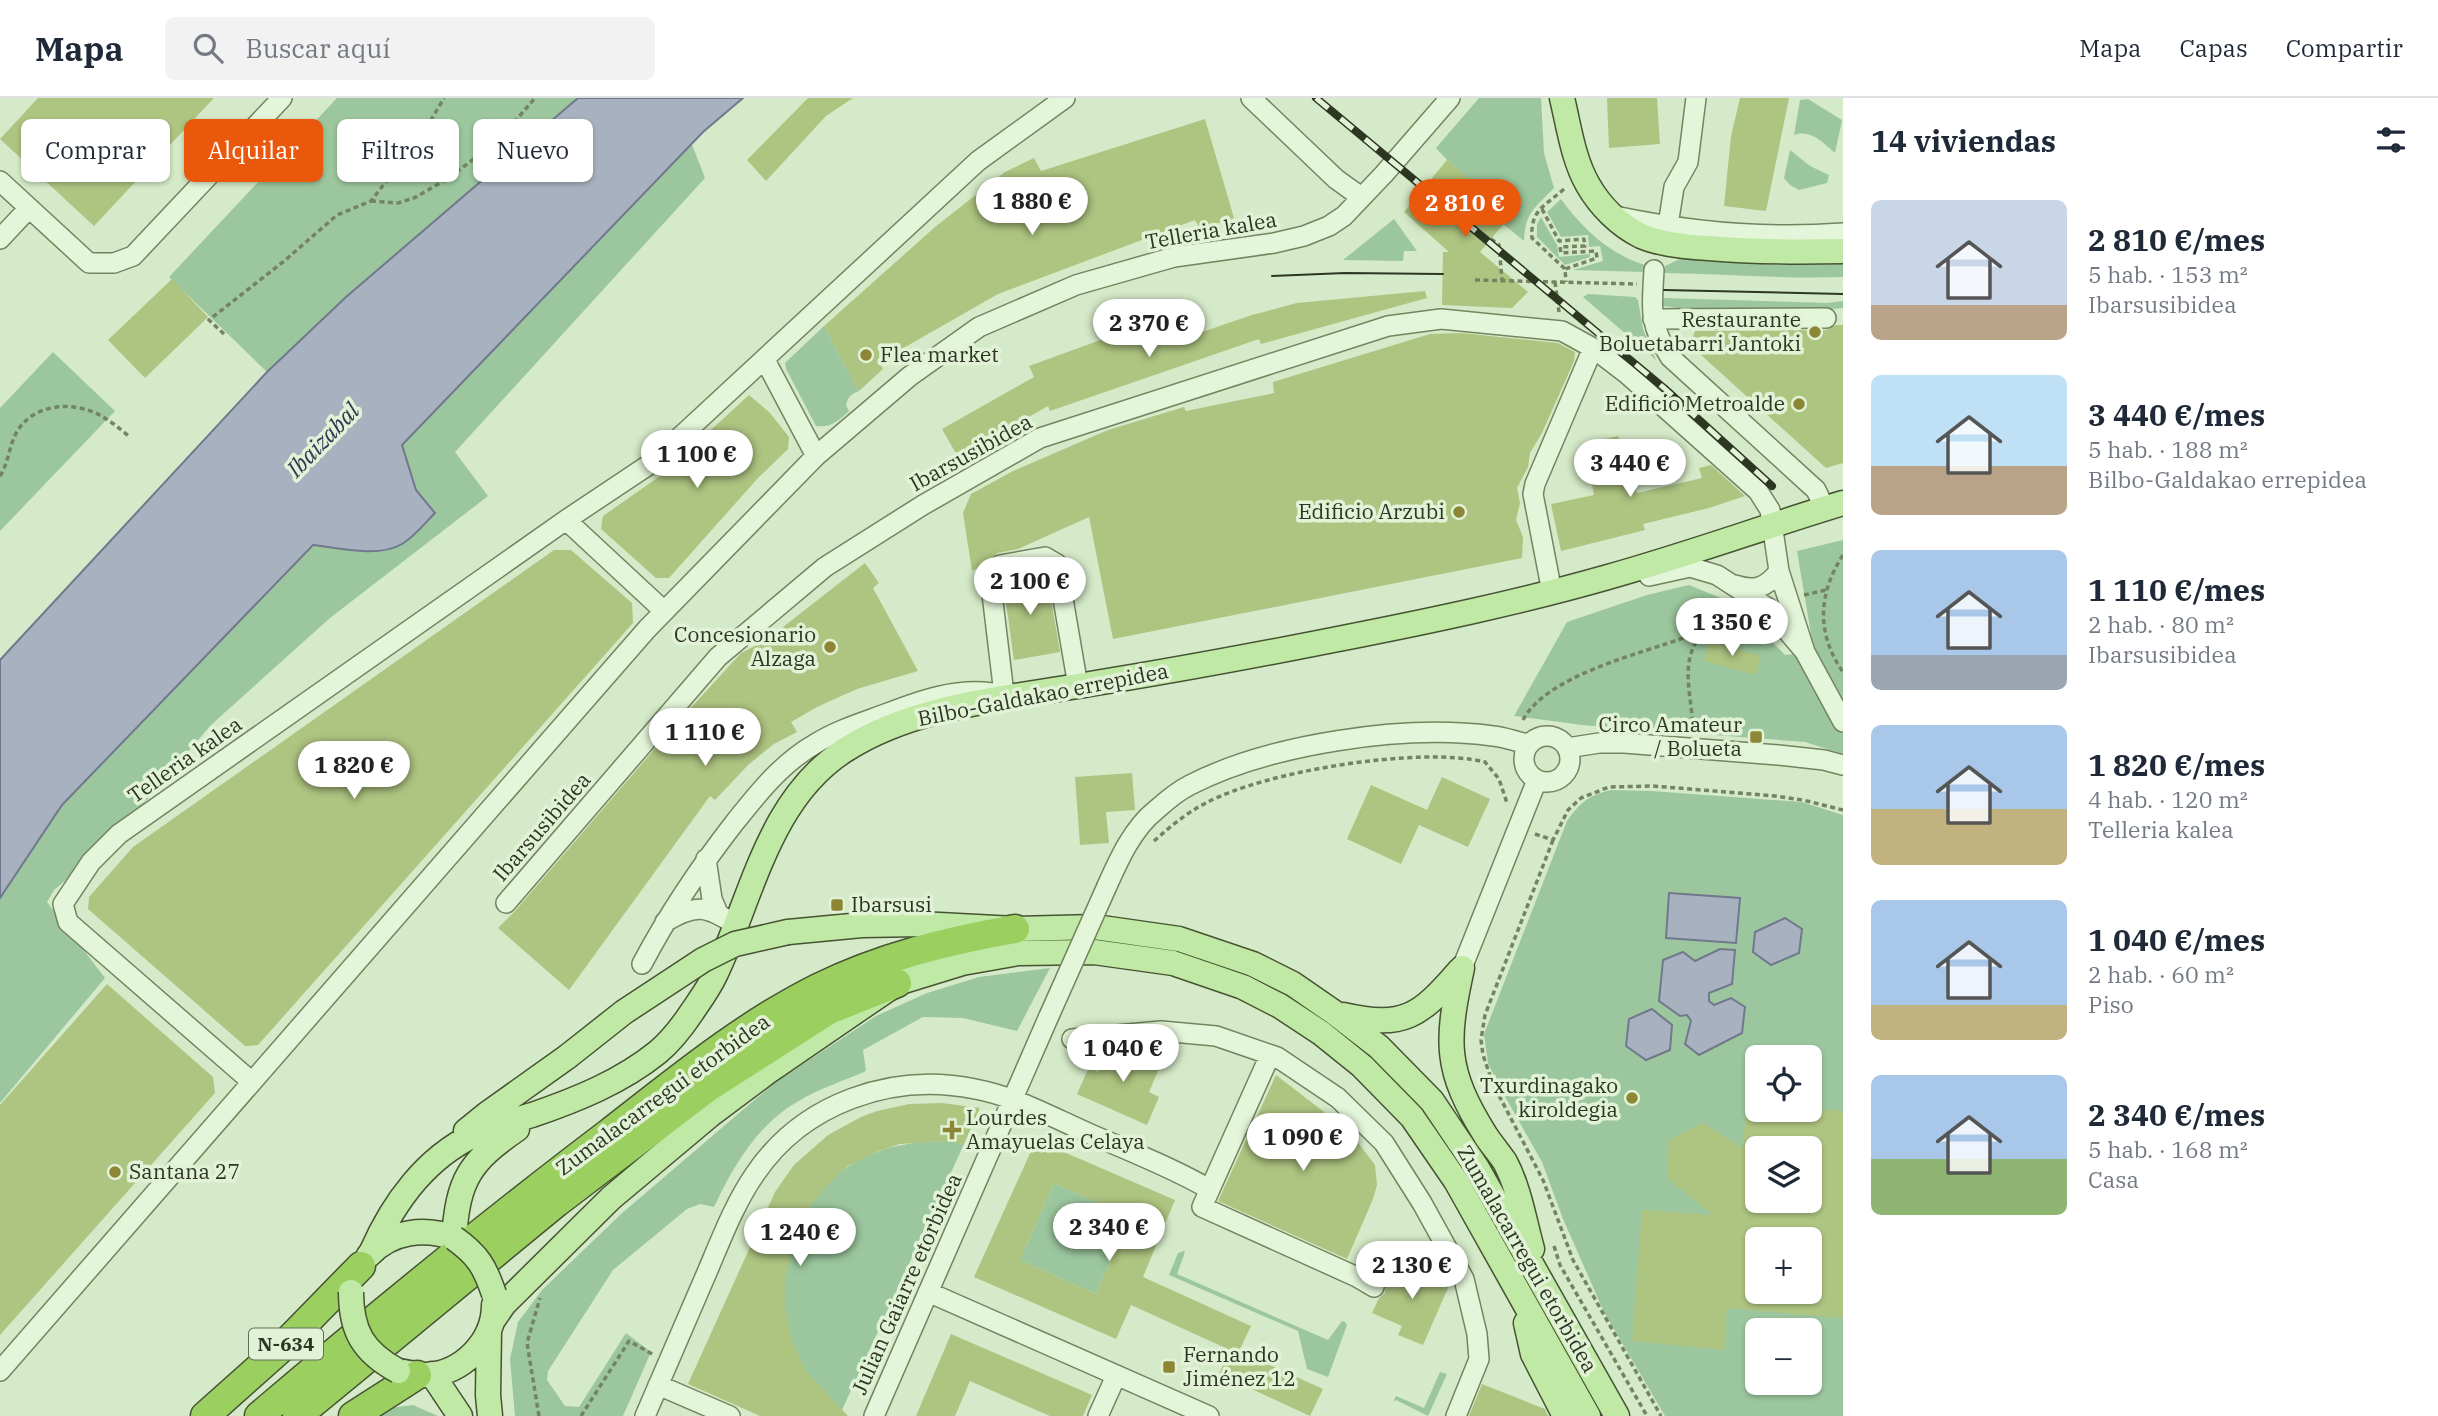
<!DOCTYPE html>
<html lang="es">
<meta charset="utf-8">
<style>
:root{--surface:#fff;--page:#f2f2f3;--text:#1f2937;--muted:#747a83;--line:#e0e1e3;--accent:#ea580c}
body{margin:0;font-family:"IBM Plex Serif",serif;background:var(--page);color:var(--text);height:100vh;display:flex;flex-direction:column;font-size:26px;white-space:nowrap}
*{box-sizing:border-box;margin:0}
p{font-size:23px;color:var(--muted)}
.icon{flex:none;width:38px;height:38px;fill:none;stroke:currentColor;stroke-width:2;stroke-linecap:round;stroke-linejoin:round}
.map{position:relative;flex:1;overflow:hidden}
.details{display:flex;flex-direction:column;background:var(--surface);width:595px}
.details>*{flex:none}
.banner{position:absolute;left:21px;top:21px;width:665px;height:63px;display:flex;gap:14px}
.fabs{position:absolute;left:1745px;top:947px;display:grid;gap:14px}
.fabs a{display:grid;place-items:center;width:77px;height:77px;border-radius:10px;background:var(--surface);box-shadow:0 2px 5px #0004;font-size:35px}
.price{position:absolute;translate:-50% -60px;padding:0 16px;border-radius:24px;background:#fff;color:#222;font-size:23px;line-height:46px;filter:drop-shadow(0 2px 4px #0008)}
.price::after{content:'';position:absolute;left:50%;top:42px;width:21px;height:16px;margin-left:-10px;background:inherit;clip-path:polygon(0 0,100% 0,50% 100%)}
.price.on{background:var(--accent);color:#fff}
ul{padding:0;list-style:none}
li{display:flex;align-items:center;gap:21px;height:175px;padding:0 28px}
li span{display:grid;place-items:center;flex:none;width:196px;height:140px;border-radius:10px;color:#555}
li>.icon{margin-inline-start:auto}
span .icon{width:84px;height:84px;fill:#fffc;stroke-width:1}
li b{font-size:30px}
h2{display:flex;justify-content:space-between;align-items:center;height:84px;padding:0 28px;font-size:30px}
.pill{padding:0 24px;border-radius:10px;background:var(--surface);box-shadow:0 2px 5px #0004;font-size:24px;line-height:63px}
.pill.on{background:var(--accent);color:#fff}
header{display:flex;align-items:center;gap:42px;box-sizing:border-box;height:98px;padding:0 35px;background:var(--surface);border-bottom:2px solid var(--line)}
header strong{font-size:33px}
nav{display:flex;gap:38px;margin-inline-start:auto;font-size:24px}
.search{width:490px;height:63px;background:var(--page);display:flex;align-items:center;gap:18px;box-sizing:border-box;padding:0 24px;border-radius:10px;color:var(--muted);font-size:26px}
main{display:flex;flex:1;min-height:0}
.map>svg:first-child{display:block}
</style>
<header>
<strong>Mapa</strong>
<div class="search"><svg class="icon" aria-label="search" viewBox="0 0 24 24"><circle cx="10" cy="10" r="6"/><path d="M15 15l6 6"/></svg>Buscar aquí</div>
<nav><a>Mapa</a><a>Capas</a><a>Compartir</a></nav>
</header>
<main>
<div class="map">
<svg width="1843" height="1318" viewBox="0 0 1843 1318">
<rect width="100%" height="100%" fill="#d5eac8"/>
<path fill="#9cc79e" fill-rule="evenodd" d="M337 0H578L346 199 267 274 169 179Z
M1479 0H1541L1544 55 1554 90C1535 110 1525 114 1524 143L1503 126 1511 116 1447 62 1436 50Z
M1808 1 1842 22 1835 55C1822 44 1811 31 1794 37L1800 2Z
M689 39 705 80 455 354 488 398 330 520 211 627 110 745 54 792 47 804 105 880 0 1005V800L62 707 313 447 352 453 435 415 416 392 402 347Z
M1790 52 1810 68 1829 77 1827 85 1799 92 1790 87 1784 80Z
M1561 101C1582 130 1609 156 1645 167V174L1573 172 1603 163 1600 148 1589 149 1588 137 1561 139 1547 114Z
M1541 119 1557 147 1559 159 1590 156V159L1565 167 1537 139V126Z
M1394 121 1417 153H1404L1403 163 1343 162Z
M1684 159 1770 164 1771 167 1843 166V179C1784 181 1724 176 1665 175V168Z
M1588 196 1635 199 1638 202 1643 231 1656 262 1583 199Z
M1664 200 1827 205 1843 203V210L1808 213H1699L1663 208Z
M824 228 859 293C851 296 848 299 846 307L849 313C838 323 831 330 816 328L786 271 785 265Z
M53 254 115 313 0 433V310Z
M1843 442V656L1805 644 1582 627 1514 618 1567 524 1647 497 1689 487 1735 506 1785 557 1814 554 1797 453Z
M1611 692 1651 693 1802 704 1843 717V1318H1665L1604 1214 1563 1121 1542 1064 1499 988 1488 965 1484 936 1567 723C1581 704 1587 698 1611 692ZM1757 959H1810V1012H1757ZM1757 1050H1810V1102H1757ZM1757 1141H1810V1194H1757ZM1757 1232H1810V1284H1757Z
M1050 870 1017 933 963 920 923 919 863 952 866 973C843 983 818 991 797 1004 757 1027 733 1069 714 1109L700 1106 687 1111 613 1172 548 1273 547 1282 565 1308 579 1309 626 1235 651 1254 623 1318H515L510 1261 518 1224 542 1192 621 1116 773 986 876 918 927 895 979 879Z
M951 1043 964 1046 842 1312C830 1300 816 1288 806 1273 763 1211 787 1108 849 1068 882 1047 914 1043 951 1043Z
M1054 1085 1130 1119 1096 1196 1020 1162Z
M1184 1153 1185 1154 1177 1176 1328 1242 1342 1223 1345 1224 1347 1227 1328 1279 1307 1271 1298 1233 1169 1177 1178 1155Z
M1440 1274 1447 1276 1428 1318 1396 1302 1393 1304 1396 1298 1424 1310Z
M413 1307 438 1318H369L383 1311Z"/>
<path fill="#a8b1bf" stroke="#70798c" stroke-width="2" d="M578 0H743L703 34 402 347 416 392 435 415C425 425 414 439 402 446 379 460 338 450 313 447L62 707 0 800V562L267 274 346 199Z
M1669 795 1740 800 1736 845 1666 840Z
M1785 820 1802 831 1799 855 1771 867 1753 854 1755 834Z
M1720 851 1735 852 1732 886 1709 895V903L1714 907 1731 900 1745 909 1742 935 1699 957 1685 946 1691 923 1687 917 1680 918 1659 903 1663 862 1683 854 1695 863Z
M1652 911 1672 927 1670 952 1646 962 1626 948 1629 921Z"/>
<path fill="#aec481" fill-rule="evenodd" d="M38 0H214L94 128 0 41Z
M808 0H853L826 18 766 83 747 62Z
M1607 0H1657L1660 46 1609 50Z
M1740 0H1789L1766 113 1724 108 1731 38Z
M1205 21 1234 120 1200 131 1195 122 998 196 879 264 883 271 859 293 824 228 935 129 1005 74 1034 60 1041 73Z
M1447 62 1512 116 1480 154 1528 194 1512 210 1442 207 1443 154H1449L1404 114Z
M172 181 208 219 145 280 108 242Z
M1425 193 1427 200 1261 246 1259 241 1050 313 1048 308 958 359 942 331 1034 279 1029 268 1158 221 1198 215 1202 234 1252 217 1297 205Z
M1836 227H1843V365L1826 370 1690 247 1695 233 1826 232Z
M1461 235 1558 245 1575 254 1574 263 1542 335 1530 355 1528 369 1517 390 1520 405 1516 422 1523 439 1522 460 1113 541 1089 419 1018 451 997 455 984 467 972 473 963 415 971 396 1013 373 1108 332 1184 309 1186 313 1274 295 1273 284 1430 236Z
M749 297 770 315 789 339 788 351 758 380 669 480H656L601 431 603 418 663 376Z
M1618 338 1637 395 1702 380 1699 370 1711 367 1745 398 1709 410 1643 426 1645 432 1561 453 1551 406 1594 397 1584 346Z
M554 452H571L632 505 633 525 258 947 245 948 88 811 89 799 133 749Z
M865 465 879 485 873 490 918 573 857 591 817 609 791 624 797 634 774 646 749 666 715 702 710 698 569 892 498 830 515 813 677 625 741 555 765 543Z
M1033 474 1034 486 1048 484 1060 554 1014 562 1003 483 1007 478Z
M1709 543 1761 558 1756 577 1704 563Z
M1132 675 1135 712 1106 714 1109 745 1080 747 1075 679Z
M1442 679 1490 701 1468 749 1419 727 1401 766 1347 741 1371 687 1427 712Z
M107 886 213 979 215 995 0 1237V1007Z
M1122 949 1161 966 1149 994 1159 999 1147 1027 1077 996 1089 969 1098 974 1108 950Z
M1276 977 1350 1034 1375 1067 1377 1087 1373 1101 1347 1161 1218 1103Z
M942 1005 980 1010 964 1046 942 1043 900 1046 876 1054 848 1068 831 1083 815 1102 807 1112 792 1149 785 1184V1211L792 1243 805 1272 848 1318H760L688 1286 775 1094 794 1067 828 1037 861 1019 877 1013 909 1006Z
M1747 1010 1757 1012 1810 1010 1843 1013V1220L1727 1210 1724 1252 1632 1243 1642 1112 1713 1117 1667 1080 1669 1042 1703 1025 1742 1050ZM1757 1050H1810V1102H1757ZM1757 1141H1810V1194H1757Z
M1036 1042 1175 1102 1143 1179 1251 1228 1239 1253 1323 1291 1310 1318 1219 1276 1230 1252 1131 1207 1116 1241 974 1179ZM1054 1085 1130 1119 1096 1196 1020 1162Z
M1394 1165 1423 1178 1427 1170 1449 1180 1451 1183 1423 1247 1398 1237 1402 1228 1372 1215 1379 1200 1385 1195V1185Z
M951 1236 1092 1297 1083 1318H1050L970 1283 955 1318H916Z
M1482 1286 1545 1311 1548 1318H1469Z"/>
<g fill="none" stroke-linecap="round" stroke-linejoin="round">
<defs>
<path id="minor" d="M1251 0 1336 81 1361 99
M0 83 89 165H114L133 158 282 0
M1615 118C1690 134 1766 141 1843 135
M1668 127 1674 89 1688 64 1696 0
M0 141 29 110
M1654 172C1652 211 1648 224 1670 259L1816 392 1825 411
M1653 221 1826 220
M765 262 816 358
M566 422 664 513
M1649 478 1690 469 1717 477 1768 510 1805 554 1843 624
M1735 487C1755 494 1767 489 1779 473
M1552 494 1533 396 1535 386 1593 250
M1004 596 990 479 1000 467 1045 459 1057 466 1078 588
M1524 661a23 23 0 1 1 46 0a23 23 0 1 1-46 0Z
M1567 650 1599 645H1624L1778 657 1824 662 1843 667
M706 761 712 801 718 815
M1107 788C1119 761 1133 730 1156 712 1166 703 1178 693 1190 687 1270 646 1404 626 1493 638 1505 639 1517 644 1529 646
M506 805 718 559 825 469 923 407 1040 340 1388 228 1441 221 1562 233 1593 250 1627 276 1758 393 1770 412 1779 473 1805 554
M665 824C696 805 707 808 736 827
M642 866C669 815 700 769 735 724 759 694 782 665 815 646 837 632 864 624 888 615 922 602 956 590 992 595
M1462 870 1537 682
M1072 941 1161 933 1216 938 1277 959 1338 1000 1384 1045 1422 1105 1464 1181 1477 1236 1479 1261 1456 1318
M1270 957 1202 1109 1357 1179 1374 1189
M252 984 68 824 63 806 91 764 119 736 566 422 653 364 978 63 1065 0
M928 1194 1209 1318
M0 1273 647 531 816 358 910 278 979 229 1076 187 1174 159 1274 145 1304 138 1329 128 1344 118 1384 76 1450 0
M658 1287 730 1318
M645 1318C666 1269 687 1220 708 1172 722 1139 735 1105 755 1076 803 1005 892 974 975 991 1014 998 1052 1019 1088 1035 1129 1053 1171 1069 1209 1091
M874 1318 1049 918
M1098 1318 1116 1278"/>
<path id="major" d="M1562 0C1569 29 1573 61 1588 87 1600 108 1619 127 1641 138 1662 147 1687 149 1709 150 1754 154 1798 154 1843 153
M788 834 862 827 920 826 1015 831 1095 829 1179 841 1253 866 1293 886 1335 915 1379 949 1432 1003 1477 1070 1617 1318
M1462 870C1446 944 1444 971 1486 1038 1492 1047 1499 1055 1505 1064 1519 1090 1524 1122 1532 1151
M1343 917C1404 931 1420 918 1459 873
M466 1033 487 1016 567 959
M372 1153C393 1105 426 1060 474 1037 492 1028 513 1023 532 1017 576 1002 621 984 658 954 671 943 682 929 692 914 700 902 709 890 715 877 752 800 768 701 845 652 914 607 1010 600 1090 586 1171 573 1252 558 1333 542 1425 524 1517 505 1608 479 1687 457 1764 429 1843 405
M369 1157C391 1133 425 1129 454 1140 458 1082 469 1064 517 1031
M493 1222 504 1206 611 1100 710 1017 770 972 897 885 962 865 1018 855 1094 854 1173 865 1243 889 1280 908 1321 935 1362 968 1412 1019 1456 1083 1588 1318
M1526 1225 1533 1256 1565 1318
M489 1232 488 1297 490 1318
M399 1273C408 1275 417 1277 427 1277 463 1275 494 1243 494 1207
M432 1276 460 1318"/>
<path id="highway" d="M205 1318 278 1253 361 1168
M259 1318C373 1221 489 1126 609 1035 676 983 742 928 818 890 881 859 947 843 1015 831
M297 1318 556 1105 707 990 829 912 897 885
M353 1318 417 1277"/>
</defs>
<use href="#minor" stroke="#73845f" stroke-width="22"/>
<use href="#major" stroke="#465332" stroke-width="27"/>
<use href="#highway" stroke="#465332" stroke-width="31"/>
<path stroke="#73845f" stroke-width="3.5" stroke-dasharray="5 3.5" stroke-linecap="butt" d="M1564 91C1545 108 1530 112 1532 140L1565 171
M371 103 398 105 414 100 447 81 498 43 535 0
M1542 111 1559 143 1584 141 1585 148 1560 149 1561 155 1596 153 1597 160 1565 171 1566 184
M1491 141 1499 147 1502 182
M1475 182 1637 186
M1555 184 1559 214
M224 236 209 222 283 164 337 117 371 103 422 37 444 0
M0 378C9 364 9 346 18 332 36 304 77 303 103 319 112 324 121 332 130 339
M1843 457C1818 496 1816 535 1843 574
M1804 497 1826 492
M1523 622C1547 577 1640 556 1686 539L1698 538
M1693 632C1692 594 1676 559 1708 529 1717 521 1722 514 1735 512
M1535 736 1553 742 1568 712 1581 700 1609 689 1653 688 1775 698 1803 702 1843 712
M1553 742 1485 917 1481 942 1483 957 1493 986 1543 1082 1573 1162 1661 1318
M1154 743C1170 729 1186 715 1206 705 1265 673 1420 648 1485 664L1499 681 1507 705
M1554 1148 1560 1167 1647 1318
M539 1318 527 1245 540 1200
M581 1318 629 1243 654 1257"/>
<use href="#minor" stroke="#e4f6da" stroke-width="19"/>
<use href="#major" stroke="#bfe9a4" stroke-width="24"/>
<use href="#highway" stroke="#9bd061" stroke-width="28"/>
<path stroke="#2d3621" stroke-width="2" d="M1272 178 1345 175 1443 176
M1664 192 1843 196"/>
<defs>
<path id="rail" d="M1316 0 1664 290 1772 388"/>
</defs>
<use href="#rail" stroke="#2d3621" stroke-width="8"/>
<use href="#rail" stroke="#e1f2d7" stroke-width="5" stroke-dasharray="16" stroke-linecap="butt"/>
<defs>
<path id="minor-bridge" d="M1049 918 1107 788"/>
<path id="major-bridge" d="M567 959 624 914 703 862 735 846 788 834
M454 1140C478 1157 485 1169 494 1196
M351 1194C351 1233 363 1254 398 1273"/>
</defs>
<use href="#minor-bridge" stroke="#73845f" stroke-width="22" stroke-linecap="butt"/>
<use href="#major-bridge" stroke="#465332" stroke-width="27" stroke-linecap="butt"/>
<use href="#minor-bridge" stroke="#e4f6da" stroke-width="19"/>
<use href="#major-bridge" stroke="#bfe9a4" stroke-width="24"/>
</g>
<g fill="#8d8634" stroke="#e1f2d7" stroke-width="2.5">
<circle cx="1815" cy="234" r="7"/>
<circle cx="866" cy="257" r="7"/>
<circle cx="1799" cy="306" r="7"/>
<circle cx="1459" cy="414" r="7"/>
<circle cx="830" cy="549" r="7"/>
<rect x="1749" y="632" width="14" height="14" rx="3.5"/>
<rect x="830" y="800" width="14" height="14" rx="3.5"/>
<circle cx="1632" cy="1000" r="7"/>
<path d="M948.5 1021.5h7v7h7v7h-7v7h-7v-7h-7v-7h7z"/>
<circle cx="115" cy="1074" r="7"/>
<rect x="1162" y="1262" width="14" height="14" rx="3.5"/>
</g>
<g text-anchor="middle" stroke-width="7" stroke-linejoin="round" paint-order="stroke">
<rect fill="#e1f2d7" stroke="#636e58" stroke-width="2" x="249" y="1230.5" width="74" height="31" rx="5"/>
<g font-size="19" font-weight="bold" fill="#2d3621">
<text x="286" y="1253">N-634</text>
</g>
<g font-size="21" fill="#2d3621" stroke="#e1f2d7">
<text transform="translate(1211 133) rotate(-10)" y="7">Telleria kalea</text>
<text transform="translate(971 355) rotate(-29)" y="7">Ibarsusibidea</text>
<text transform="translate(1043 597) rotate(-11)" y="7">Bilbo-Galdakao errepidea</text>
<text transform="translate(185 662) rotate(-35)" y="7">Telleria kalea</text>
<text transform="translate(542 729) rotate(-49)" y="7">Ibarsusibidea</text>
<text transform="translate(663 997) rotate(-36)" y="7">Zumalacarregui etorbidea</text>
<text transform="translate(1527 1161) rotate(60)" y="7">Zumalacarregui etorbidea</text>
<text transform="translate(907 1186) rotate(-66)" y="7">Julian Gaiarre etorbidea</text>
</g>
<g font-size="21" fill="#2d3621" stroke="#e1f2d7" text-anchor="end">
<text x="1801" y="229">Restaurante<tspan x="1801" dy="24">Boluetabarri Jantoki</tspan></text>
<text x="880" y="264" text-anchor="start">Flea market</text>
<text x="1785" y="313">Edificio Metroalde</text>
<text x="1445" y="421">Edificio Arzubi</text>
<text x="816" y="544">Concesionario<tspan x="816" dy="24">Alzaga</tspan></text>
<text x="1742" y="634">Circo Amateur<tspan x="1742" dy="24">/ Bolueta</tspan></text>
<text x="851" y="814" text-anchor="start">Ibarsusi</text>
<text x="1618" y="995">Txurdinagako<tspan x="1618" dy="24">kiroldegia</tspan></text>
<text x="966" y="1027" text-anchor="start">Lourdes<tspan x="966" dy="24">Amayuelas Celaya</tspan></text>
<text x="129" y="1081" text-anchor="start">Santana 27</text>
<text x="1183" y="1264" text-anchor="start">Fernando<tspan x="1183" dy="24">Jiménez 12</tspan></text>
</g>
<g font-size="23" font-style="italic" fill="#323654" stroke="#e1f2d7">
<text transform="translate(323 342) rotate(-46)" y="8">Ibaizabal</text>
</g>
</g>
</svg>
<div class="fabs">
<a><svg class="icon" aria-label="locate" viewBox="0 0 24 24"><circle cx="12" cy="12" r="6"/><path d="M12 2v4M12 18v4M2 12h4M18 12h4"/></svg></a>
<a><svg class="icon" aria-label="layers" viewBox="0 0 24 24"><path d="M12 4l9 5-9 5-9-5zM3 14l9 5 9-5"/></svg></a>
<a>+</a>
<a>−</a>
</div>
<b class="price" style="left:1032px;top:139px">1 880 €</b>
<b class="price on" style="left:1465px;top:141px">2 810 €</b>
<b class="price" style="left:1149px;top:261px">2 370 €</b>
<b class="price" style="left:697px;top:392px">1 100 €</b>
<b class="price" style="left:1630px;top:401px">3 440 €</b>
<b class="price" style="left:1030px;top:519px">2 100 €</b>
<b class="price" style="left:1732px;top:560px">1 350 €</b>
<b class="price" style="left:705px;top:670px">1 110 €</b>
<b class="price" style="left:354px;top:703px">1 820 €</b>
<b class="price" style="left:1123px;top:986px">1 040 €</b>
<b class="price" style="left:1303px;top:1075px">1 090 €</b>
<b class="price" style="left:1109px;top:1165px">2 340 €</b>
<b class="price" style="left:800px;top:1170px">1 240 €</b>
<b class="price" style="left:1412px;top:1203px">2 130 €</b>
<div class="banner">
<a class="pill">Comprar</a>
<a class="pill on">Alquilar</a>
<a class="pill">Filtros</a>
<a class="pill">Nuevo</a>
</div>
</div>
<section class="details">
<h2>14 viviendas<svg class="icon" aria-label="filters" viewBox="0 0 24 24"><path d="M4 7h16M4 17h16"/><circle cx="9" cy="7" r="2"/><circle cx="15" cy="17" r="2"/></svg></h2>
<ul>
<li><span style="background:linear-gradient(#c9d6e8 75%,#b9a48a 0)"><svg class="icon" aria-label="home" viewBox="0 0 24 24"><path d="M3 11l9-7 9 7M6 9v11h12V9"/></svg></span><div><b>2 810 €/mes</b><p>5 hab. · 153 m²</p><p>Ibarsusibidea</p></div></li>
<li><span style="background:linear-gradient(#bfe0f5 65%,#b9a48a 0)"><svg class="icon" aria-label="home" viewBox="0 0 24 24"><path d="M3 11l9-7 9 7M6 9v11h12V9"/></svg></span><div><b>3 440 €/mes</b><p>5 hab. · 188 m²</p><p>Bilbo-Galdakao errepidea</p></div></li>
<li><span style="background:linear-gradient(#a9c7e8 75%,#9aa5b1 0)"><svg class="icon" aria-label="home" viewBox="0 0 24 24"><path d="M3 11l9-7 9 7M6 9v11h12V9"/></svg></span><div><b>1 110 €/mes</b><p>2 hab. · 80 m²</p><p>Ibarsusibidea</p></div></li>
<li><span style="background:linear-gradient(#a9c7e8 60%,#c2b280 0)"><svg class="icon" aria-label="home" viewBox="0 0 24 24"><path d="M3 11l9-7 9 7M6 9v11h12V9"/></svg></span><div><b>1 820 €/mes</b><p>4 hab. · 120 m²</p><p>Telleria kalea</p></div></li>
<li><span style="background:linear-gradient(#a9c7e8 75%,#c2b280 0)"><svg class="icon" aria-label="home" viewBox="0 0 24 24"><path d="M3 11l9-7 9 7M6 9v11h12V9"/></svg></span><div><b>1 040 €/mes</b><p>2 hab. · 60 m²</p><p>Piso</p></div></li>
<li><span style="background:linear-gradient(#a9c7e8 60%,#8fb573 0)"><svg class="icon" aria-label="home" viewBox="0 0 24 24"><path d="M3 11l9-7 9 7M6 9v11h12V9"/></svg></span><div><b>2 340 €/mes</b><p>5 hab. · 168 m²</p><p>Casa</p></div></li>
</ul>
</section>
</main>
